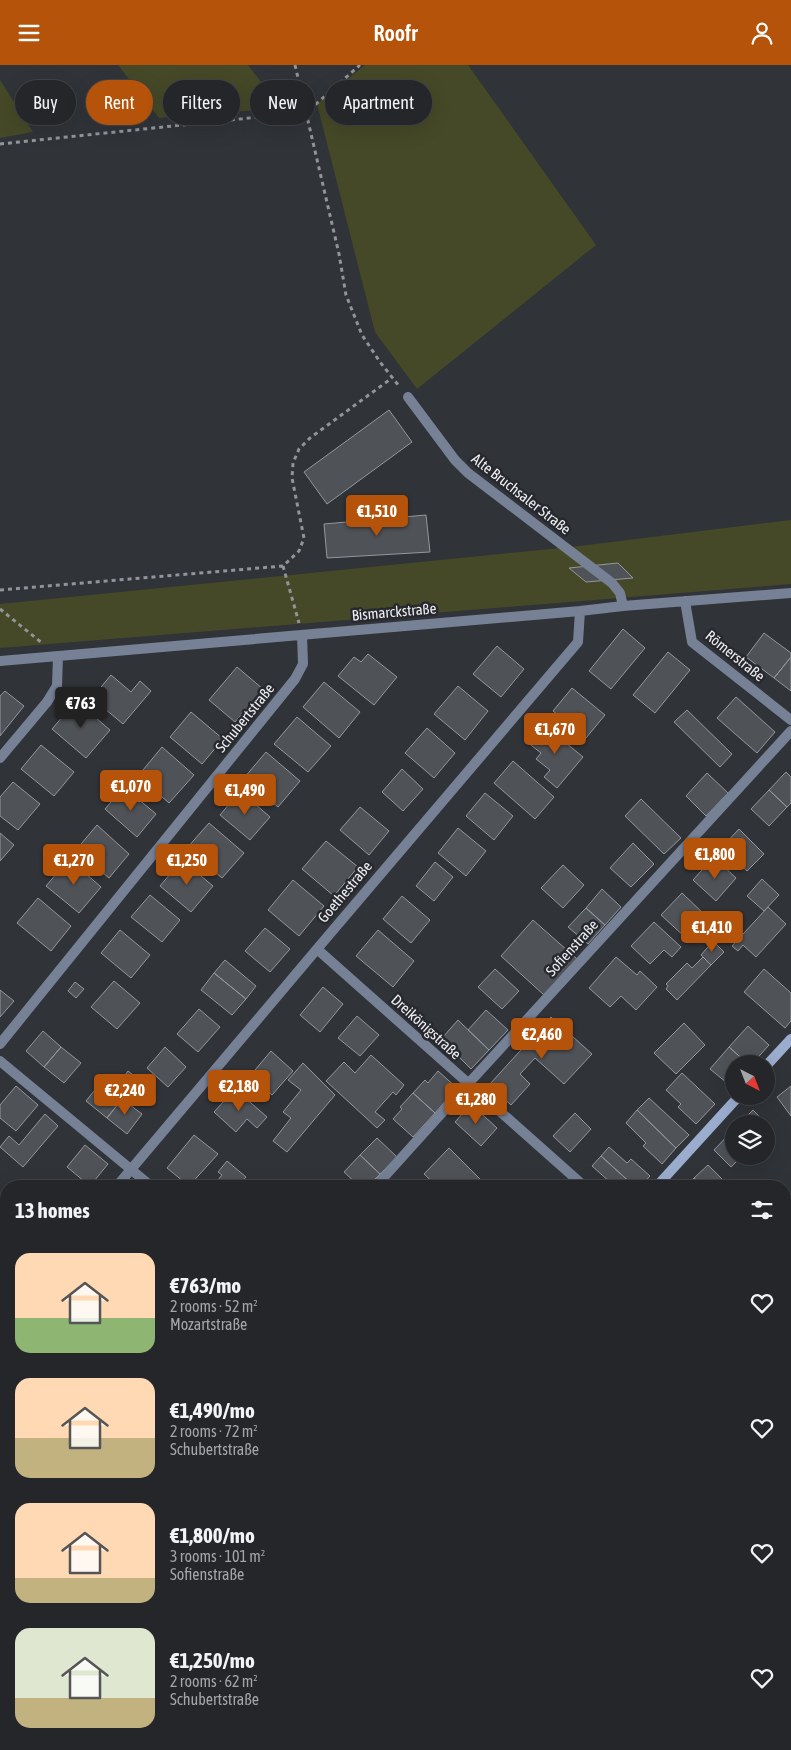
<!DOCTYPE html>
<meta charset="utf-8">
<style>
:root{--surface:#24262a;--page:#303236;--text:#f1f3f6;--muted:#a3a5a8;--line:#414347;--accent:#b45309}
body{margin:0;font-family:"Asap Condensed",sans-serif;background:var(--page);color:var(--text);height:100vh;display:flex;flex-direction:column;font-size:19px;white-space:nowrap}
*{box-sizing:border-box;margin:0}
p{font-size:16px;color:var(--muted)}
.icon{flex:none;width:28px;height:28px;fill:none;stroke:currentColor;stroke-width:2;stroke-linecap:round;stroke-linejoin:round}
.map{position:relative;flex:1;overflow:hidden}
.side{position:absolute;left:0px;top:1115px;width:791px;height:570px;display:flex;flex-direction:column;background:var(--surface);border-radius:20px 20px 0 0;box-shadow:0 5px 20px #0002,0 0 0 1px var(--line)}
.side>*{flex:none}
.hud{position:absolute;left:15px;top:15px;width:500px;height:45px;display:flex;gap:10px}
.needle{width:32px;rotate:138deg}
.buttons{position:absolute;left:725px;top:990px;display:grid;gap:10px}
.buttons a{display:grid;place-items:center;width:50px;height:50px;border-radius:50%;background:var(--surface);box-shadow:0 5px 20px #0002,0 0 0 1px var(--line);font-size:25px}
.price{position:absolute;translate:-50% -42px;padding:0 11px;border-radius:5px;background:var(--accent);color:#fff;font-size:16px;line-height:32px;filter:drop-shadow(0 1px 2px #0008)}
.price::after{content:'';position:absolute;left:50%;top:30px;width:15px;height:11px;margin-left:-8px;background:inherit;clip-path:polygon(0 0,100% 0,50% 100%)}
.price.active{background:#222;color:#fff}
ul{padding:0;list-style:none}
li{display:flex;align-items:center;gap:15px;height:125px;padding:0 15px}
li span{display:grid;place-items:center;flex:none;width:140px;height:100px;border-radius:15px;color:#555}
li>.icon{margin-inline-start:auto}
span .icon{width:60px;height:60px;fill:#fffc;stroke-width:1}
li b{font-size:21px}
h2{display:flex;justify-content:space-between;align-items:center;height:60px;padding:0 15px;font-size:21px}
.tag{padding:0 18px;border-radius:22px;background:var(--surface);box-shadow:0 5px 20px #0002,0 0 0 1px var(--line);font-size:18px;line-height:45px}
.tag.active{background:var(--accent);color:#fff}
header{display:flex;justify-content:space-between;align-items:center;height:65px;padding:0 15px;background:var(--accent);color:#fff;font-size:22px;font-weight:600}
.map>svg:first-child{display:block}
</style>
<header><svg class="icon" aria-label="menu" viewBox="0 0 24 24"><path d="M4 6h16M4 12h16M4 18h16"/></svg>Roofr<svg class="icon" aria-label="person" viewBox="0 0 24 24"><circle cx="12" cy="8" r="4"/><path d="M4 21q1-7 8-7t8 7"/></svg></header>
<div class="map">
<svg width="791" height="1685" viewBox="0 0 791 1685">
<rect width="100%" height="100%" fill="#303338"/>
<path fill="#464927" d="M118 0H248L281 43 159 53Z
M365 0H468L596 180 417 324 375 267 317 39Z
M0 15 33 67 0 73Z
M791 455V519L0 583V539L571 482Z
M0 1615 6 1620V1679H46L41 1685 0 1684Z"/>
<path fill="#4f5257" stroke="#94979d" d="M389 345 412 377 327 439 304 407Z
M426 450 430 487 327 493 324 459Z
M618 498 633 513 586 517 569 503Z
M623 564 645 583 611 624 589 606Z
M764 568 791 588V592L774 613 746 592Z
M497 581 524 604 501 632 473 609Z
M668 587 690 605 655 648 633 630Z
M368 589 397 612 374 640 338 611 354 592 361 597Z
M791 592V626L774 613Z
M237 602 263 624 235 657 209 635Z
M111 610 131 627 140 616 151 626 123 659 92 633Z
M324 617 360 647 339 673 303 642Z
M458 621 488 646 465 675 434 649Z
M572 623 605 650 586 673 553 646Z
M5 626 24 641 0 671V631Z
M736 632 775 667 757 688 717 653Z
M76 636 110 665 86 693 52 664Z
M687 645 732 689 720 702 674 657Z
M191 647 223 674 202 699 170 672Z
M297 652 331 681 308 707 274 679Z
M543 659 583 692 557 723 544 712 550 705 536 694 541 688 527 677Z
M427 663 455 688 434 713 405 688Z
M41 680 74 707 54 731 21 704Z
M162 682 194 710 169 738 138 711Z
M266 687 300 716 278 742 244 713Z
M513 696 554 732 535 754 494 718Z
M402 704 423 724 403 746 382 727Z
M786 707 791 712V738L787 742 769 725Z
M707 708 728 728 706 751 686 731Z
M13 717 40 739 18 765 0 751V732Z
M124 722 156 749 137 772 105 744Z
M769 725 787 742 769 761 751 744Z
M240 726 270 752 250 775 220 750Z
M485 728 513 751 494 775 466 751Z
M641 734 681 773 664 789 625 751Z
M360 742 389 766 369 790 340 765Z
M209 758 244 788 222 813 187 783Z
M97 760 129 789 109 813 76 785Z
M458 763 486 786 466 811 438 788Z
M739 764 764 789 747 806 723 781Z
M0 768 14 780 0 796Z
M326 776 358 802 334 831 302 804Z
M633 778 654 799 631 822 610 803Z
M69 794 101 822 79 848 46 821Z
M182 795 213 821 191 847 160 821Z
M711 795 717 800 719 797 736 813 716 836 693 815Z
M435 797 453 812 434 836 416 821Z
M563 800 584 820 563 843 541 823Z
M762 814 779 830 764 846 747 831Z
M293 815 324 841 299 871 268 845Z
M602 824 621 842 605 860 586 843Z
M682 828 706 851 686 873 661 850Z
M150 830 180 855 162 877 131 852Z
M402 831 430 855 411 878 383 854Z
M38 833 71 861 51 886 17 858Z
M768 842 786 859 756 892 743 880 738 886 732 881Z
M586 843 605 860 588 879 568 862Z
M533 855 577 894 544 930 501 891Z
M654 857 681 882 672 892 664 885 650 899 631 881Z
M265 863 290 884 270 907 245 886Z
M120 865 150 890 131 913 101 888Z
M378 865 414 896 393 922 356 891Z
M713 876 724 887 711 900 701 890Z
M616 892 637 910 640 906 657 922 636 945 621 931 610 942 589 923Z
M703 892 711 900 677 935 666 924 668 921 666 919 687 898 692 903Z
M225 895 256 921 246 934 214 908Z
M495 904 519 926 502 944 478 922Z
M764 904 791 928V956L785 963 744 927Z
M214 908 246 934 232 950 201 925Z
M114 916 140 938 117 964 91 942Z
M75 917 84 924 76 933 68 926Z
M323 922 343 939 320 967 300 950Z
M0 925 14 936 0 952Z
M199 944 220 962 198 987 177 969Z
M486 945 508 965 489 985 468 965Z
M357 951 379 970 360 991 338 973Z
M551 952 592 989 564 1019 535 993 520 1009 530 1019 511 1040 489 1020Z
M458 955 489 985 471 1004 455 988 457 986 443 972Z
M684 958 705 980 676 1009 654 988Z
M748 961 769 980 752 999H748L729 982Z
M43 966 61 982 44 1002 26 986Z
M61 982 81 998 64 1018 44 1002Z
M165 982 186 1002 168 1022 147 1003Z
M729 982 748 999H734V1020L732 1022 710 1004Z
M271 986 293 1006 272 1030 250 1011Z
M371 990 404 1020 396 1030 393 1027 375 1047 385 1055 377 1063 326 1016 344 997 355 1008Z
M303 998 335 1030 287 1087 273 1076 291 1053 283 1047 301 1025 288 1015Z
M128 1006 138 1014 107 1053 86 1036 102 1016 114 1026Z
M438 1006 457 1023 435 1048 413 1028 425 1015 428 1018Z
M682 1008 715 1039 696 1059 678 1042 681 1039 666 1025Z
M16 1021 38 1040 16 1066 0 1053V1040Z
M791 1021V1051L777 1032Z
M235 1024 267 1052 257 1063 247 1054 236 1067 214 1047Z
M413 1028 435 1048 413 1072 393 1054 402 1044 400 1042Z
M649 1033 689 1070 676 1083 637 1045Z
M122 1034 142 1049 127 1069 107 1053Z
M471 1039 497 1063 481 1081 455 1057Z
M637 1045 676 1083 662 1099 643 1081 646 1078 626 1058Z
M753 1045 770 1062 766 1066V1059H739Z
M575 1048 591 1064 570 1087 553 1071Z
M45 1049 58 1061 23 1102 0 1082 9 1071 19 1080Z
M734 1064V1091H742L731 1102 714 1085Z
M194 1070 218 1089 189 1121 167 1103Z
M377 1073 397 1092 380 1109 360 1090Z
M85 1080 108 1099 90 1121 67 1102Z
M609 1082 627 1098 631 1094 650 1111 641 1121H634L601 1091Z
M449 1083 485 1119 483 1121H437L424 1109Z
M360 1090 380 1109 368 1121H359L344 1107Z
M601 1091 634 1121H608L611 1118 592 1101Z
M227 1096 246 1112 238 1121H213L222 1110 218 1107Z
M708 1100 725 1117 721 1121H703L694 1113Z
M694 1113 703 1121H686Z
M0 1173 6 1178V1214L0 1208Z
M4 1296 6 1298V1323L0 1318V1301Z
M0 1318 6 1323V1344L0 1351Z
M787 1452 791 1459V1484L785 1487V1453Z
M791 1493V1519L785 1522V1509L791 1505 785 1497Z
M0 1508 6 1513V1540L0 1548Z
M791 1519V1540L786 1543 785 1522Z
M791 1555V1583L788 1585 785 1581V1558Z
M785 1581 791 1590V1624L788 1626 785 1621Z
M790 1644 791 1680 788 1682 785 1677V1647Z
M447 1679H451L457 1685H439Z
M486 1679H507L509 1682 513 1679H535L527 1685H479Z
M667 1679H715L706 1685H671Z
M738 1679H748L752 1685H729Z
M748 1679H771L776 1685H752Z"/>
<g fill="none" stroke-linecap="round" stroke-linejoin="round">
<path stroke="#919498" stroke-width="3" stroke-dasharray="4 4" stroke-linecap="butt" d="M295 0 339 189 346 230 362 270 380 297 399 321
M0 79 307 47 360 0
M283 501 299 558
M0 525 283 501 299 486 304 473 292 413 293 398 299 384 310 373 392 313
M0 544 42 578
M0 1610 6 1613
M0 1677 10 1685"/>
<path stroke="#768196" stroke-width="10" d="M408 332 455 395 468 408 612 518 620 528 623 541
M685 536 692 577 791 655
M0 596 580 546 623 541 791 528
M0 693 47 637 57 621 58 591
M317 884 584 1121
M0 979 295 614 303 599 302 570
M0 996 151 1121
M117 1121 317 884 578 577 580 546
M376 1121 468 1019 791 666
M0 1259 6 1252
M785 1377 791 1374
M785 1420 791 1430
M0 1558 6 1551
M785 1642 791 1638
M461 1679 466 1685
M656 1679 661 1685
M720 1685 729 1679"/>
<path stroke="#9badce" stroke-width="10" d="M766 1001 791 974
M657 1121 739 1031
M0 1589 6 1595
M115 1679 126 1685
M226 1685 229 1679"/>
</g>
<g text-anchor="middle" stroke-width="5" stroke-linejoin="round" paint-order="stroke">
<g font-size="15" fill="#edeff2" stroke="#27292e">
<text transform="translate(521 429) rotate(38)" y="5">Alte Bruchsaler Straße</text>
<text transform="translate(394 547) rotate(-5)" y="5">Bismarckstraße</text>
<text transform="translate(735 591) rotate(39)" y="5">Römerstraße</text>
<text transform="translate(245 653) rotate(-51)" y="5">Schubertstraße</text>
<text transform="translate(345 827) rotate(-50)" y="5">Goethestraße</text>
<text transform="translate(572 883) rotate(-48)" y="5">Sofienstraße</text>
<text transform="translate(426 962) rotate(42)" y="5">Dreikönigstraße</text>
</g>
</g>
</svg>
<div class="buttons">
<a><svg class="needle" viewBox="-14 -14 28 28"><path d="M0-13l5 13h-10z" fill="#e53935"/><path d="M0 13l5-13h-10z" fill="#a3a5a8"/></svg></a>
<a><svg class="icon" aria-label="layers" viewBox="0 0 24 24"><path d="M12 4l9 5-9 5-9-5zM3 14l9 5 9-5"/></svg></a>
</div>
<b class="price" style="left:377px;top:472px">€1,510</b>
<b class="price active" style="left:81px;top:664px">€763</b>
<b class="price" style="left:555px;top:690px">€1,670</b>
<b class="price" style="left:131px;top:747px">€1,070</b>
<b class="price" style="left:245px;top:751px">€1,490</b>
<b class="price" style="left:715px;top:815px">€1,800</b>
<b class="price" style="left:74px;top:821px">€1,270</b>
<b class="price" style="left:187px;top:821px">€1,250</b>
<b class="price" style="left:712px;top:888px">€1,410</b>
<b class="price" style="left:542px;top:995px">€2,460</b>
<b class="price" style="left:239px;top:1047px">€2,180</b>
<b class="price" style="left:125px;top:1051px">€2,240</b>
<b class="price" style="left:476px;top:1060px">€1,280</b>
<div class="hud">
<a class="tag">Buy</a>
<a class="tag active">Rent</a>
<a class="tag">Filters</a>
<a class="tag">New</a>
<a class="tag">Apartment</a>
</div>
<section class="side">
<h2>13 homes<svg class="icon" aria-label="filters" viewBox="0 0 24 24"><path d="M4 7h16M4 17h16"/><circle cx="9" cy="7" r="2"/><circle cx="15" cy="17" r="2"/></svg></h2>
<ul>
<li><span style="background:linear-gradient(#ffd9b3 65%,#8fb573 0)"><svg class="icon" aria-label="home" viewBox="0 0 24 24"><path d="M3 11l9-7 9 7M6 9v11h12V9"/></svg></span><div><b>€763/mo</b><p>2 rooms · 52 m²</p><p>Mozartstraße</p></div><svg class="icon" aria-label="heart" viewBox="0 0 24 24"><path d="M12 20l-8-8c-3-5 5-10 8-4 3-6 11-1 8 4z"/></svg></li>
<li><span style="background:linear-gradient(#ffd9b3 60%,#c2b280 0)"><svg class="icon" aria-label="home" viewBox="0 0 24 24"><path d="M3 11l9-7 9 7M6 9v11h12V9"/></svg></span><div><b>€1,490/mo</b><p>2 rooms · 72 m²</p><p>Schubertstraße</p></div><svg class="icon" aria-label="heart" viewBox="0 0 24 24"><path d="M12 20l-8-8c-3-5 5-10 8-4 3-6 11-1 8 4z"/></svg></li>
<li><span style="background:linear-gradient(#ffd9b3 75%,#c2b280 0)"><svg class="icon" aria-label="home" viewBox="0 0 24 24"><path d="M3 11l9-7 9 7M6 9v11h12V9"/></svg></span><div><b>€1,800/mo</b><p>3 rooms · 101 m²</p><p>Sofienstraße</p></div><svg class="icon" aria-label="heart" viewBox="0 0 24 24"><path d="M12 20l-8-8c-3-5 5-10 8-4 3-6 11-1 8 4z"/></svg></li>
<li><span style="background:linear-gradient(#dfe7d0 70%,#c2b280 0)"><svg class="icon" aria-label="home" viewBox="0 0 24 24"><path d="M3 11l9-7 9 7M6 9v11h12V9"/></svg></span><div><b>€1,250/mo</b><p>2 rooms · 62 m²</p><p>Schubertstraße</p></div><svg class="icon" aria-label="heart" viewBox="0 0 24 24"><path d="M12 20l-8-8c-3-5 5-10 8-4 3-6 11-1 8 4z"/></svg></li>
</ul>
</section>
</div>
